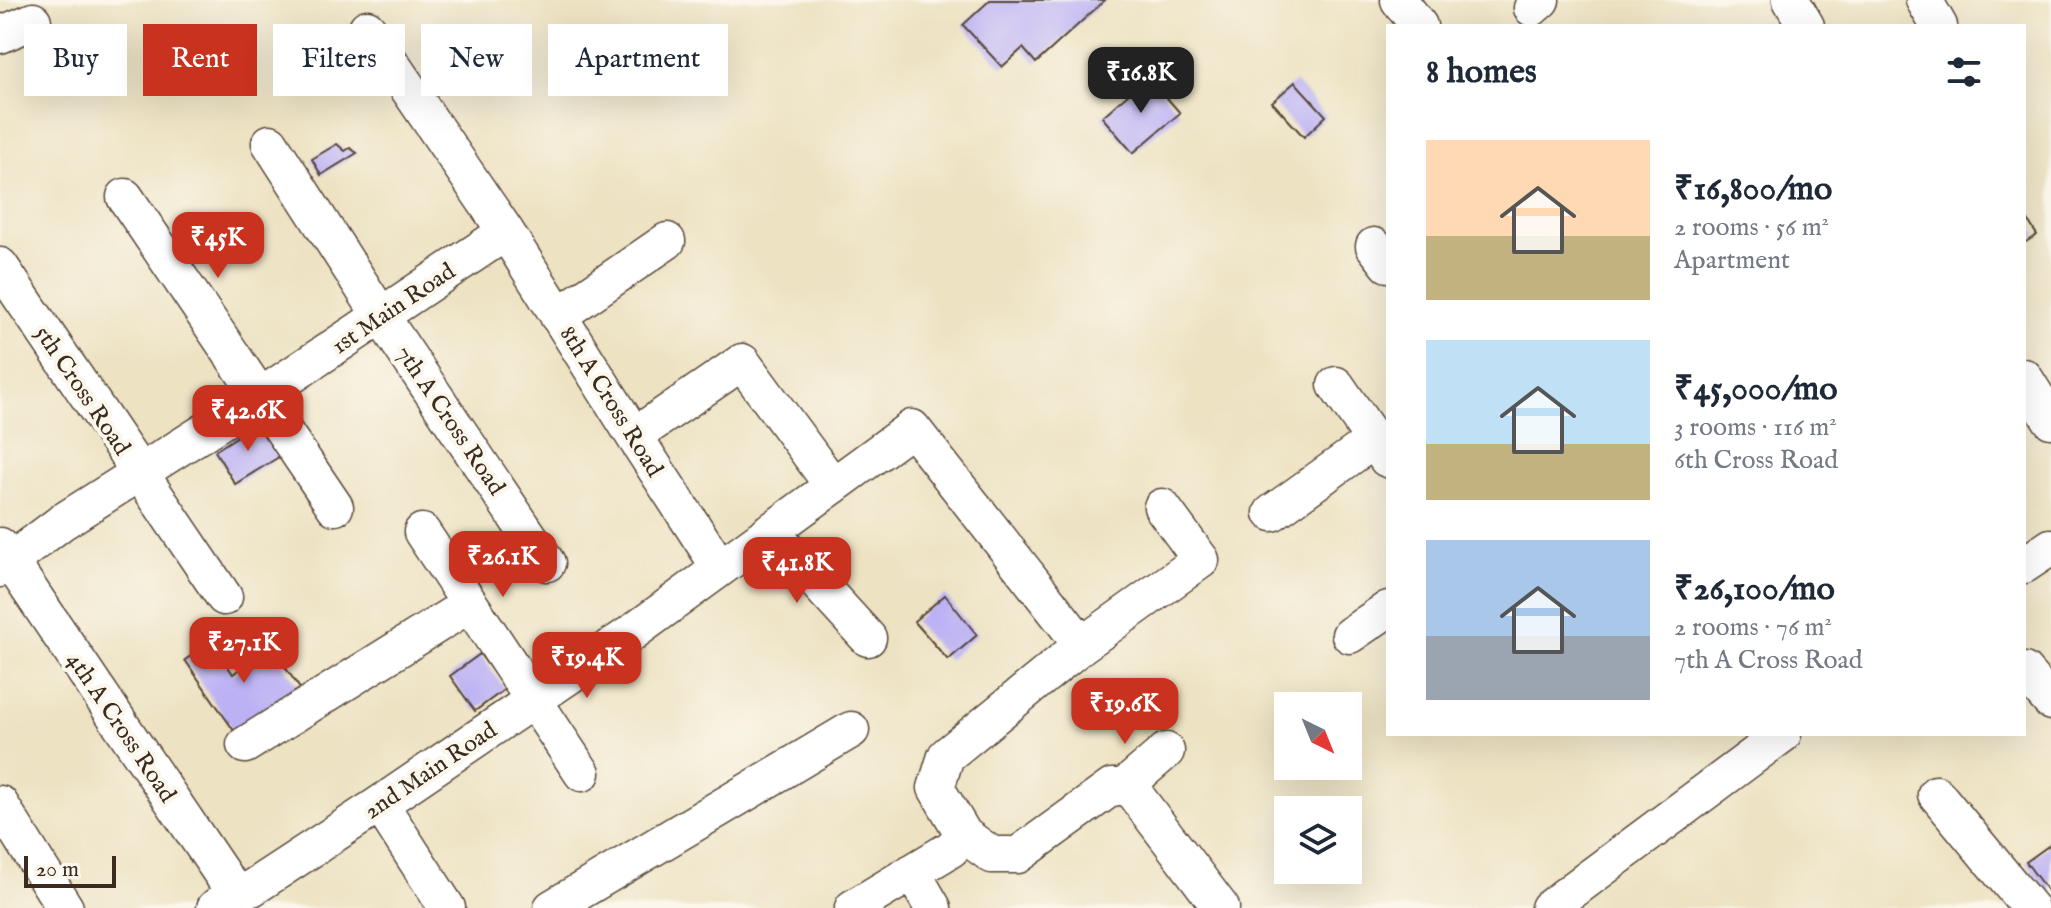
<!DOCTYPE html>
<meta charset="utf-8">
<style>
:root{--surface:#fff;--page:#f2f2f3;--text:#1f2937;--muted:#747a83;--accent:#c8321e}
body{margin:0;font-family:"IM FELL English",serif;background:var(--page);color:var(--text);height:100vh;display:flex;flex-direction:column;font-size:30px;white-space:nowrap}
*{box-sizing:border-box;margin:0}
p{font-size:26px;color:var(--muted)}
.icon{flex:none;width:44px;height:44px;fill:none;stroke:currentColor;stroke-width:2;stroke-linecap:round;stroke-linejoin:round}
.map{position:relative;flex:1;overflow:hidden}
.panel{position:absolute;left:1386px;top:24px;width:640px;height:712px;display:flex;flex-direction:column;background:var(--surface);border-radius:0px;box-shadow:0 8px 32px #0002}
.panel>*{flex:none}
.guide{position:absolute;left:24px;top:24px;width:760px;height:72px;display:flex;gap:16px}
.needle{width:52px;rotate:137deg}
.buttons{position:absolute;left:1274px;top:692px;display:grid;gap:16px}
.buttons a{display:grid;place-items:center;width:88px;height:88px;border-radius:0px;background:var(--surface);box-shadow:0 8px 32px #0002;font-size:40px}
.scale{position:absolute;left:24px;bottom:20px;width:92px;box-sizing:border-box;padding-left:8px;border:4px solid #3b2a1e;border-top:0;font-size:22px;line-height:28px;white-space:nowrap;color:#3b2a1e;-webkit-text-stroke:6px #fbf7ec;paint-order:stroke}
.price{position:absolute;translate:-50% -68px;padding:0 18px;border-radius:16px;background:var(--accent);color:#fff;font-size:26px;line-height:52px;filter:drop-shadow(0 2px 4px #0008)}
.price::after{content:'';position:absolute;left:50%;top:48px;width:24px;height:18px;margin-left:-12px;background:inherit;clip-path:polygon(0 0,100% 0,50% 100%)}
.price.selected{background:#222;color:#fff}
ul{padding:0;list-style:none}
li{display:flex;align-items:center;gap:24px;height:200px;padding:0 40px}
li span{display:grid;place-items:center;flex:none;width:224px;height:160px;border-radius:0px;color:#555}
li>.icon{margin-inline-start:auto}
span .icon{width:96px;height:96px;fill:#fffc;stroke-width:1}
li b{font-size:34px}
h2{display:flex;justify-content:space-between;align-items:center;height:96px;padding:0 40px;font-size:34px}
.tag{padding:0 28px;border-radius:0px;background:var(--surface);box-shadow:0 8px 32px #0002;font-size:28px;line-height:72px}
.tag.selected{background:var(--accent);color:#fff}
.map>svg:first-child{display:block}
</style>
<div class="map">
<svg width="2051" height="908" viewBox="0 0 2051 908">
<rect width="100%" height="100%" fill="#fbf7ec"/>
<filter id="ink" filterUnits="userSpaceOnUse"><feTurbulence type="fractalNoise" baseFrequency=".0125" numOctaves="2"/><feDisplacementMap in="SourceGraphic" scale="16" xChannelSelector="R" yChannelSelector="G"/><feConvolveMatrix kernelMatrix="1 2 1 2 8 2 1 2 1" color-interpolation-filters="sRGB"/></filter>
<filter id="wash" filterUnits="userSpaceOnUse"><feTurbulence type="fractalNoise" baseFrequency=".006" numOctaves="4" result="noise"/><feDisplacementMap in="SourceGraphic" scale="32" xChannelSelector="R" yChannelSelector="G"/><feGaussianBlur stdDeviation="1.8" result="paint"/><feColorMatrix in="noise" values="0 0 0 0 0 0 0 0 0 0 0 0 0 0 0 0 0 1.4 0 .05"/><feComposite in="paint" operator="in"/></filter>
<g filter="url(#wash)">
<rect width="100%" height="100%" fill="#ede2c2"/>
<g id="blocks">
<path fill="#bbb1f4" d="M990 0H1105L1036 63 1023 48 1002 67 963 25Z
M1148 76 1180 113 1133 153 1102 117Z
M1295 82 1326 116 1304 137 1272 102Z
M337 144 345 151 350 148 357 153 321 175 312 159Z
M2024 214 2037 235 2024 243Z
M261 421 282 455 235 484 215 451Z
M945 595 977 635 948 660 914 621Z
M211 642 233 674 271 647 301 690 237 735 185 660Z
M480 654 505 689 475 711 450 676Z
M2051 844V896L2026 862Z"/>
</g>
</g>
<g filter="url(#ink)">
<use href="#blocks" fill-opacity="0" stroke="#564637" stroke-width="2"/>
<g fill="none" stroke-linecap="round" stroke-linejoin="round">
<defs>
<path id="minor" d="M1399 0 1419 26
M1791 0 1806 26
M1924 0 1939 26
M1532 8 1541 0
M367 28 506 232 634 436 720 568
M0 35 33 21
M270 143 381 316 547 563
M125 197 335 507
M1374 246 1388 264
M0 266 224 597
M558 316 667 241
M2024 377 2051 420
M1336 385 1387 459
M634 436 742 362 833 486
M1162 507 1201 560 1082 645 946 756 936 788 964 835 992 855H1018L1112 787H1124L1133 792 1221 908
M1272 513 1374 440
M770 531 868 638
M422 532 582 773
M0 546 234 892
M2024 565 2051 547
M0 569 62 522 261 396 506 232
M1350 635 1388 609
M2024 671 2051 702
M245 745 470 604
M1124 787 1166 751
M1936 794 2030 908
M0 804 65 908
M380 804 447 908
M912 872 933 908
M215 908 234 892 252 888 380 804 629 635 912 428 1082 645
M552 908 851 730
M853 908 951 849 964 835
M1549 908 1783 734"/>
</defs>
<use href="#minor" stroke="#564637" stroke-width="39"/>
<use href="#minor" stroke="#fff" stroke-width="36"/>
</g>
</g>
<g text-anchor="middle" stroke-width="8" stroke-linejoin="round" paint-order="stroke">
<g font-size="24" fill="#3b2a1e" stroke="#fbf7ec">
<text transform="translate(393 308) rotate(-34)" y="8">1st Main Road</text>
<text transform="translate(83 390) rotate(56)" y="8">5th Cross Road</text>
<text transform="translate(612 401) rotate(58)" y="8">8th A Cross Road</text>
<text transform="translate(451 420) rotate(56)" y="8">7th A Cross Road</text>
<text transform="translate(122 727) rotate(56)" y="8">4th A Cross Road</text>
<text transform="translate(430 770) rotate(-34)" y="8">2nd Main Road</text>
</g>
</g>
</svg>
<div class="buttons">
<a><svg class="needle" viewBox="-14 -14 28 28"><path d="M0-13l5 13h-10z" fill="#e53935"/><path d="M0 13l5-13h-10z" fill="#747a83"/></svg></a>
<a><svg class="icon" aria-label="layers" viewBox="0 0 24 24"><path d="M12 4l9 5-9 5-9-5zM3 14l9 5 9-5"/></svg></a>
</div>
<div class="scale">20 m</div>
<b class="price selected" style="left:1141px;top:115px">₹16.8K</b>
<b class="price" style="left:218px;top:280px">₹45K</b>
<b class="price" style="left:248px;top:453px">₹42.6K</b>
<b class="price" style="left:503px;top:599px">₹26.1K</b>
<b class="price" style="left:797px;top:605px">₹41.8K</b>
<b class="price" style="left:244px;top:685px">₹27.1K</b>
<b class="price" style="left:587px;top:700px">₹19.4K</b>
<b class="price" style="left:1125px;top:746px">₹19.6K</b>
<div class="guide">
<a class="tag">Buy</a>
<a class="tag selected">Rent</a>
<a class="tag">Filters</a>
<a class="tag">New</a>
<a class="tag">Apartment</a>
</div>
<section class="panel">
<h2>8 homes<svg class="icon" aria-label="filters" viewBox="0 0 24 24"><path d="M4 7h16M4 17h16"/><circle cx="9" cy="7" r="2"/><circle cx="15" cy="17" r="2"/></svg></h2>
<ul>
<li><span style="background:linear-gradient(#ffd9b3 60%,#c2b280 0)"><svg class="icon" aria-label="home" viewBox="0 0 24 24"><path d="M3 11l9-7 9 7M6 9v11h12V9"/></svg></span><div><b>₹16,800/mo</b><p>2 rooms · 56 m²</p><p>Apartment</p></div></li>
<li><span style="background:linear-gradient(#bfe0f5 65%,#c2b280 0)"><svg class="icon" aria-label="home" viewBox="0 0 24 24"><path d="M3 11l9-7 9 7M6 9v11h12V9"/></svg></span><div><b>₹45,000/mo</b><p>3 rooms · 116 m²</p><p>6th Cross Road</p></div></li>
<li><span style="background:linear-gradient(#a9c7e8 60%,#9aa5b1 0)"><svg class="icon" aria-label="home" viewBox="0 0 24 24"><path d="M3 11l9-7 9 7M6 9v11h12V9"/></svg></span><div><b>₹26,100/mo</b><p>2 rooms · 76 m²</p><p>7th A Cross Road</p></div></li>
</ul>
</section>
</div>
